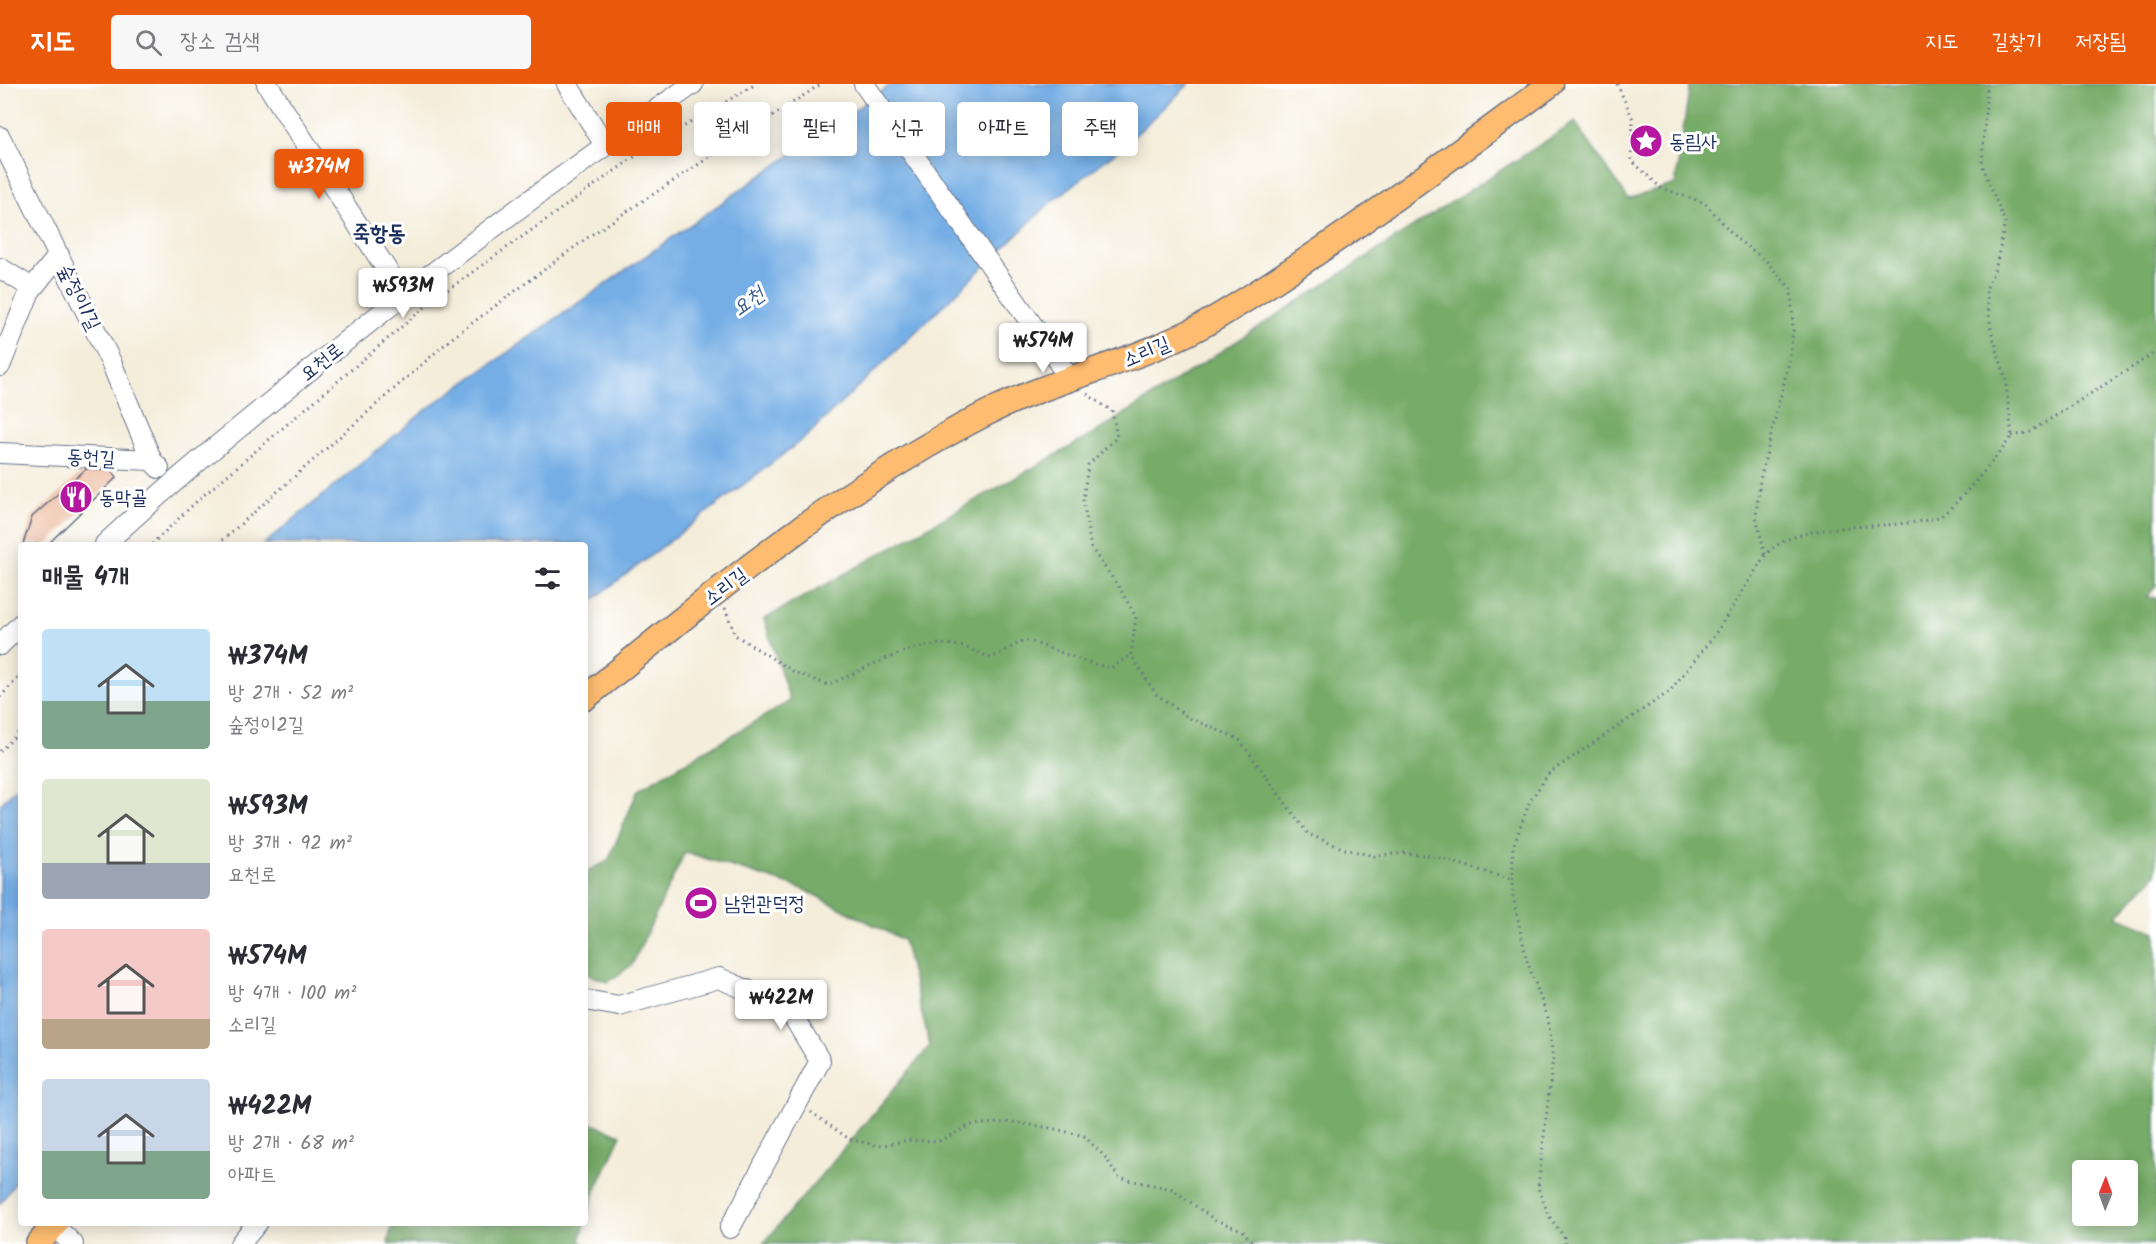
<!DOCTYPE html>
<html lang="ko">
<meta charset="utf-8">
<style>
:root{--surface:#fff;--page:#f7f7f7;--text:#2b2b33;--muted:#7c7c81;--accent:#ea580c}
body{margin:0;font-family:Kalam,"Poor Story",sans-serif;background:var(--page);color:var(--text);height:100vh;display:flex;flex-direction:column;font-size:22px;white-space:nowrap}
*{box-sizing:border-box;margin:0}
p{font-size:20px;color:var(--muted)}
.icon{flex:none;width:33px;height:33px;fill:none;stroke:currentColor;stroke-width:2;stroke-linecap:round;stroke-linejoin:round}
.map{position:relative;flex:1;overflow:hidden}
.details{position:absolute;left:18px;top:458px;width:570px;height:684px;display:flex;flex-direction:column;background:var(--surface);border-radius:6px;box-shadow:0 3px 15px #0003}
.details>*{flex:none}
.guide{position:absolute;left:606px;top:18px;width:570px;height:54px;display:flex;gap:12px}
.needle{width:39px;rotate:1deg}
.buttons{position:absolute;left:2072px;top:1076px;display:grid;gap:12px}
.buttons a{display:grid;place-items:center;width:66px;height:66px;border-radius:6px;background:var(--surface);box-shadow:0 3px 15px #0003;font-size:30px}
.price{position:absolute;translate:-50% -51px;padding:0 14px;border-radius:6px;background:#fff;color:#222;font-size:20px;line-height:39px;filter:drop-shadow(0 2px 3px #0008)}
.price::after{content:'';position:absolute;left:50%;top:36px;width:18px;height:14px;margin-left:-9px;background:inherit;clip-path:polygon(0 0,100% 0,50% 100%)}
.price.active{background:var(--accent);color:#fff}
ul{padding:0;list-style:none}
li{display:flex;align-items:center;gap:18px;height:150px;padding:0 24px}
li span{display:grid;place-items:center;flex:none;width:168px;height:120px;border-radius:6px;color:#555}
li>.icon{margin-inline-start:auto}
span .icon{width:72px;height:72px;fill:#fffc;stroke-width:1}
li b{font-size:26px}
h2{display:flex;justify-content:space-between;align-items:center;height:72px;padding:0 24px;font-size:26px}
.chip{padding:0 21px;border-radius:6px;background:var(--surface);box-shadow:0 3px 15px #0003;font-size:21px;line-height:54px}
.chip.active{background:var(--accent);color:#fff}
header{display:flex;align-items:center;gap:36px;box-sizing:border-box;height:84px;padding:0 30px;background:var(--accent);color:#fff}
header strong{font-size:28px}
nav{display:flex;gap:33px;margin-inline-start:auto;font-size:21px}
.search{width:420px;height:54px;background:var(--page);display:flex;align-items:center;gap:15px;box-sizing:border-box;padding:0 21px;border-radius:6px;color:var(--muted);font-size:22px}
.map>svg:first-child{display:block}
</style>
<header>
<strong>지도</strong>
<div class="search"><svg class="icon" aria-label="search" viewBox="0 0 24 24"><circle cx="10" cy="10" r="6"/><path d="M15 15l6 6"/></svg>장소 검색</div>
<nav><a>지도</a><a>길찾기</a><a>저장됨</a></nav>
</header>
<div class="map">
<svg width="2156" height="1160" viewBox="0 0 2156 1160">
<rect width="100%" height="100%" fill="#fff"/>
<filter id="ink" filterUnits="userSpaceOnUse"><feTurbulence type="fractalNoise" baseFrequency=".0167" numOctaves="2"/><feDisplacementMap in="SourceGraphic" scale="12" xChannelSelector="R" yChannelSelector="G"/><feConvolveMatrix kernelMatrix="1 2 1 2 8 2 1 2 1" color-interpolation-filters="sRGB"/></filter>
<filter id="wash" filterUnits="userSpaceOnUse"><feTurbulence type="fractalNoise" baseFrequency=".008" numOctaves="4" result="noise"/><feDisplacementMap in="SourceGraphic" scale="24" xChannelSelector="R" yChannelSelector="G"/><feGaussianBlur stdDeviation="1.35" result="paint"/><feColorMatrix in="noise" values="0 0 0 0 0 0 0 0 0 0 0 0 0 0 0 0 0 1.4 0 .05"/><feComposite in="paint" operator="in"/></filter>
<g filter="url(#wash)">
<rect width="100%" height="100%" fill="#f4edda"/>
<path fill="#76ab68" stroke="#486d63" stroke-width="1.5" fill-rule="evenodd" d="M1690 0H2156V502L2147 513 2156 514V790L2117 832 2156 848V1160H763L930 962 903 856 803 805 685 768 632 881 608 898 585 889V788L608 777 638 706 790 617 764 535 1095 349 1575 38 1628 115 1675 100ZM2082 1086H2127V1131H2082Z
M585 1037 621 1051 595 1107 580 1157 585 1160H388L392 1139 585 1138Z"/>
<path fill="#75aee5" stroke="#486ea2" stroke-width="1.5" d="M892 0H1189L1126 60 1048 121 807 352 585 522V460H264L428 324Z
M21 698V1090L0 1120V721Z"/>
<g id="blocks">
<path fill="#e9ae8d" d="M86 385 111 386 117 393 48 460H23L32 433Z"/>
</g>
</g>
<g filter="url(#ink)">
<use href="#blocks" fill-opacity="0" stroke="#677289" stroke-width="1.5"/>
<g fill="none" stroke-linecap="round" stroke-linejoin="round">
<defs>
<path id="minor" d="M267 0 403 211
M567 0 605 61
M864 0 1070 295
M0 53 111 278 152 377
M0 184 32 204
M0 282 30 207 59 171
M0 369 151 376 159 384
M105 460C169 400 237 345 305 290 430 188 560 92 693 0
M0 561 21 540
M585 916 619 922 719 894 788 924 820 977 730 1144
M54 1142 73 1160
M240 1160 258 1138"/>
<path id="major" d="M585 614C712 510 839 405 985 330 1061 291 1146 277 1219 232 1334 162 1442 80 1551 0
M38 1160 57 1138"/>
</defs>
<use href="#minor" stroke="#677289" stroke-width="22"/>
<use href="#major" stroke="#677289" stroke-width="27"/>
<path stroke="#677289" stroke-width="3" stroke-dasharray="1.5 4.5" stroke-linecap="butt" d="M1617 0 1633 35 1631 76 1661 104 1705 119 1737 155 1766 177 1791 205 1793 246 1789 278 1760 396 1756 432 1765 472
M1087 310 1112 327 1117 353 1088 381 1083 416 1091 464 1119 503 1136 533 1131 571 1156 610 1189 634 1239 655 1308 750 1345 765 1374 772 1404 769 1433 772 1512 796
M2012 352 2030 348 2156 268
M152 460 197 417 432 217 644 66 756 0
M218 460 452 254 591 151 821 0
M725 524 735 551 794 588 828 601C864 586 920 552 960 562 971 565 981 570 991 574L1025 556C1054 565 1081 578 1111 584L1131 571
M0 613 21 591
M0 667 21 646
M811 1028 849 1055 879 1062 908 1056 939 1057 971 1041 1011 1038 1051 1044 1084 1052 1105 1073 1119 1094 1172 1105 1215 1136 1242 1146 1254 1160
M1565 1160 1564 1153 1549 1132 1538 1104 1553 974 1548 934 1527 877 1512 808 1513 763 1530 717 1549 689 1669 608 1714 552 1766 470C1803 432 1889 449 1938 433 1953 428 2001 367 2012 352L2005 293 1991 246 1986 206 1996 182 2005 139 1982 80 1987 0"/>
<use href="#minor" stroke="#fff" stroke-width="20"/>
<use href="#major" stroke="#fdbc6f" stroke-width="24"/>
</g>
</g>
<defs>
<symbol id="sight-disc" viewBox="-11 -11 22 22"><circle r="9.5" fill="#b5179e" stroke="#fff"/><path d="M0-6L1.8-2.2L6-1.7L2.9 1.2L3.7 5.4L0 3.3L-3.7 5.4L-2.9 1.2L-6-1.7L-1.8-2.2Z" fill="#fff"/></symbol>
<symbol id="restaurant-disc" viewBox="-11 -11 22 22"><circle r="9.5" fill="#b5179e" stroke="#fff"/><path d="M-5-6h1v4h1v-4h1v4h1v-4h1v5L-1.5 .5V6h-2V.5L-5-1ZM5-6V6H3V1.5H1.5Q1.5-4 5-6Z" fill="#fff"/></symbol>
<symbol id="stadium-disc" viewBox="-11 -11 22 22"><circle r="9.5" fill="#b5179e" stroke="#fff"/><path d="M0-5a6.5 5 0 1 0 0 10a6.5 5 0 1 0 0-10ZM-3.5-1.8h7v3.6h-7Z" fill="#fff"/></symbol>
</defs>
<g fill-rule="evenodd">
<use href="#sight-disc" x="1627" y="38" width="38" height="38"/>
<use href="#restaurant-disc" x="57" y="394" width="38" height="38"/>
<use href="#stadium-disc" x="682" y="800" width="38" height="38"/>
</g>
<g text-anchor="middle" stroke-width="6" stroke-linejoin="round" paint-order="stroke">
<g font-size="20" fill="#1b2f5e" stroke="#fff" text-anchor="start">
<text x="1669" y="64">동림사</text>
<text x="99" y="420">동막골</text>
<text x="724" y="826">남원관덕정</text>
</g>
<g font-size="20" fill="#1b2f5e" stroke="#fff">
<text transform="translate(80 213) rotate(64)" y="7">숲정이1길</text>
<text transform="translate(1146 267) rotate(-23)" y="7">소리길</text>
<text transform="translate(321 277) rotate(-39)" y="7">요천로</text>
<text transform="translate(91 373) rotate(3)" y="7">동헌길</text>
<text transform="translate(725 502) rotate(-37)" y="7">소리길</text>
</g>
<g font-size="21" font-style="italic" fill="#3a5b8d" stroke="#fff">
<text transform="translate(748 217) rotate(-36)" y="7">요천</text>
</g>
<g font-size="22" font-weight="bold" fill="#1b2f5e" stroke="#fff">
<text x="379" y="156">죽항동</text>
</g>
</g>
</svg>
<div class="buttons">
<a><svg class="needle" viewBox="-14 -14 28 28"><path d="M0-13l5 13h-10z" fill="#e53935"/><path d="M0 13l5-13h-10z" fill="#7c7c81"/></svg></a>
</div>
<b class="price active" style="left:319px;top:116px">₩374M</b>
<b class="price" style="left:403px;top:235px">₩593M</b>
<b class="price" style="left:1043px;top:290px">₩574M</b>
<b class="price" style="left:781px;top:947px">₩422M</b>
<div class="guide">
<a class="chip active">매매</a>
<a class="chip">월세</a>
<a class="chip">필터</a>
<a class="chip">신규</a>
<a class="chip">아파트</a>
<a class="chip">주택</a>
</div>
<section class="details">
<h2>매물 4개<svg class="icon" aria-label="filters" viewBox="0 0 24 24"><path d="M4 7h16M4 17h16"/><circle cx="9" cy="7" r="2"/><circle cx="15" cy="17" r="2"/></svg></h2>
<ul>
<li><span style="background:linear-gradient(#bfe0f5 60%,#7fa58c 0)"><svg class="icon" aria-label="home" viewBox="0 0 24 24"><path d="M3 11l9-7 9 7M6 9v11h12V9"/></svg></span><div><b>₩374M</b><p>방 2개 · 52 m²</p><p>숲정이2길</p></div></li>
<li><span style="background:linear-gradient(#dfe7d0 70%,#9aa5b1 0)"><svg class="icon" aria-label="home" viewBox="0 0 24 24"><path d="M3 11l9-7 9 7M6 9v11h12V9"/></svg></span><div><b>₩593M</b><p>방 3개 · 92 m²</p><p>요천로</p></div></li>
<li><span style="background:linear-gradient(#f6c9c9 75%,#b9a48a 0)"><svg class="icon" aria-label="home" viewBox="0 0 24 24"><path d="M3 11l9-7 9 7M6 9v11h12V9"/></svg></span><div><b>₩574M</b><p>방 4개 · 100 m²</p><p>소리길</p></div></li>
<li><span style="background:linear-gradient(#c9d6e8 60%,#7fa58c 0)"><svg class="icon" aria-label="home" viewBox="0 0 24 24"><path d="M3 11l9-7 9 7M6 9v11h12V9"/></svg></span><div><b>₩422M</b><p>방 2개 · 68 m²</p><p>아파트</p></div></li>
</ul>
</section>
</div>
